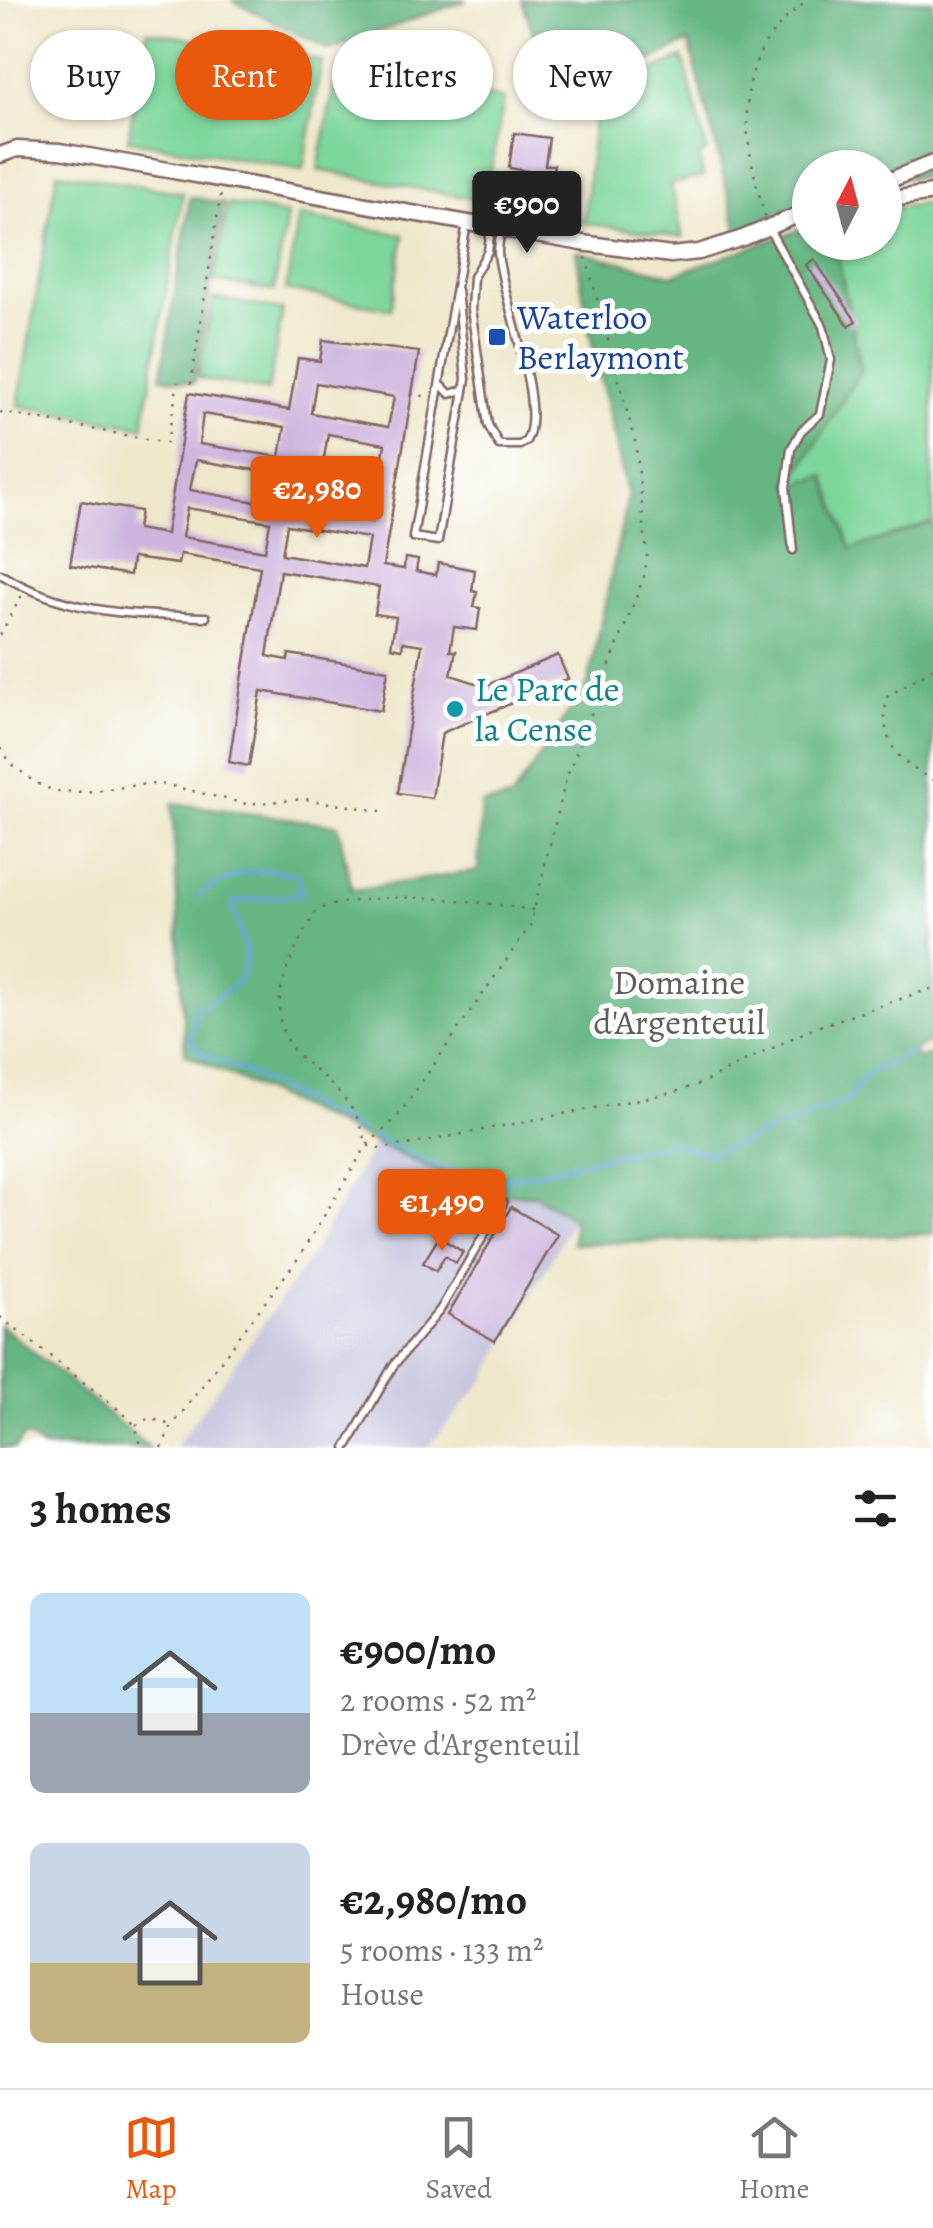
<!DOCTYPE html>
<meta charset="utf-8">
<style>
:root{--surface:#fff;--page:#f6f6f6;--text:#222;--muted:#767676;--line:#e0e0e0;--accent:#ea580c}
body{margin:0;font-family:Alegreya,serif;background:var(--page);color:var(--text);height:100vh;display:flex;flex-direction:column;font-size:38px;white-space:nowrap}
*{box-sizing:border-box;margin:0}
p{font-size:32px;color:var(--muted)}
.icon{flex:none;width:55px;height:55px;fill:none;stroke:currentColor;stroke-width:2;stroke-linecap:round;stroke-linejoin:round}
.map{position:relative;height:1448px;overflow:hidden}
.details{display:flex;flex-direction:column;background:var(--surface);flex:1}
.details>*{flex:none}
.top-card{position:absolute;left:30px;top:30px;width:875px;height:90px;display:flex;gap:20px}
.needle{width:65px;rotate:6deg}
.tools{position:absolute;left:792px;top:150px;display:grid;gap:20px}
.tools a{display:grid;place-items:center;width:110px;height:110px;border-radius:50%;background:var(--surface);box-shadow:0 2px 8px #0004;font-size:50px}
.price{position:absolute;translate:-50% -85px;padding:0 22px;border-radius:10px;background:var(--accent);color:#fff;font-size:32px;line-height:65px;filter:drop-shadow(0 2px 5px #0008)}
.price::after{content:'';position:absolute;left:50%;top:60px;width:30px;height:22px;margin-left:-15px;background:inherit;clip-path:polygon(0 0,100% 0,50% 100%)}
.price.current{background:#222;color:#fff}
ul{padding:0;list-style:none}
li{display:flex;align-items:center;gap:30px;height:250px;padding:0 30px}
li span{display:grid;place-items:center;flex:none;width:280px;height:200px;border-radius:15px;color:#555}
li>.icon{margin-inline-start:auto}
span .icon{width:120px;height:120px;fill:#fffc;stroke-width:1}
li b{font-size:42px}
h2{display:flex;justify-content:space-between;align-items:center;height:120px;padding:0 30px;font-size:42px}
.chip{padding:0 35px;border-radius:45px;background:var(--surface);box-shadow:0 2px 8px #0004;font-size:35px;line-height:90px}
.chip.current{background:var(--accent);color:#fff}
.tabs{display:flex;justify-content:space-around;align-items:center;height:140px;border-top:2px solid var(--line);background:var(--surface);font-size:28px;color:var(--muted)}
.tabs a{display:grid;justify-items:center;gap:5px}
.tabs .current{color:var(--accent)}
.map>svg:first-child{display:block}
</style>
<div class="map">
<svg width="933" height="1448" viewBox="0 0 933 1448">
<rect width="100%" height="100%" fill="#fff"/>
<filter id="ink" filterUnits="userSpaceOnUse"><feTurbulence type="fractalNoise" baseFrequency=".01" numOctaves="2"/><feDisplacementMap in="SourceGraphic" scale="20" xChannelSelector="R" yChannelSelector="G"/><feConvolveMatrix kernelMatrix="1 2 1 2 8 2 1 2 1" color-interpolation-filters="sRGB"/></filter>
<filter id="wash" filterUnits="userSpaceOnUse"><feTurbulence type="fractalNoise" baseFrequency=".0048" numOctaves="4" result="noise"/><feDisplacementMap in="SourceGraphic" scale="40" xChannelSelector="R" yChannelSelector="G"/><feGaussianBlur stdDeviation="2.25" result="paint"/><feColorMatrix in="noise" values="0 0 0 0 0 0 0 0 0 0 0 0 0 0 0 0 0 1.4 0 .05"/><feComposite in="paint" operator="in"/></filter>
<g filter="url(#wash)">
<rect width="100%" height="100%" fill="#eee7ca"/>
<path fill="#c2c2dc" d="M374 1144 481 1193 535 1195 573 1219 484 1381 427 1448H175L307 1262Z"/>
<path fill="#7cd59a" stroke="#637a62" stroke-width="2.5" d="M147 31 322 61 303 170 128 140Z
M683 57 707 151 699 157 703 177 671 184 683 237 584 223 596 98Z
M337 69 504 99 485 201 318 170Z
M57 172 183 193 143 427 18 406Z
M933 202V522L851 550 825 476 789 486 861 370 835 243 885 242V209Z
M228 204 287 215 274 291 214 281Z
M299 216 404 235 391 309 286 290Z
M213 298 283 310 268 391 198 378Z"/>
<path fill="#65b682" stroke="#586a56" stroke-width="2.5" d="M231 0H467L329 50Z
M522 0H933V175L885 180V168H810V201L738 232 689 42 557 104Z
M190 197 224 203 194 383 161 377Z
M810 226V242L835 243 861 370 790 485 825 476 851 549 933 522V1040L912 1052 920 1059 933 1053V1234L573 1244V1219L535 1195 481 1193 185 1054 172 803 338 825 352 890 478 871 482 804 511 799 588 684 628 496 589 330 576 251 673 275Z
M0 1325 150 1448H43L25 1435 15 1448H0Z"/>
<g fill="none" stroke-linecap="round" stroke-linejoin="round">
<path stroke="#69a5da" stroke-width="4" d="M199 896C229 872 261 865 298 875L302 893C278 899 255 897 232 903 249 965 262 976 196 1008L190 1040 199 1052 252 1075 361 1132
M372 1137 437 1167 493 1182 672 1143 711 1154 847 1101 865 1075 912 1052"/>
</g>
<g id="blocks">
<path fill="#ceb5de" fill-rule="evenodd" d="M514 133 549 138 545 165H554L550 187 531 184 533 172 509 168Z
M814 259 856 321 849 326 806 265Z
M323 340 419 352 383 566 404 569 405 558 418 560 416 571 436 575 438 563 475 570 472 591 477 592 474 607 480 608 477 630 454 627 450 651H456L451 675 485 686 558 655 568 679 442 733 432 798 398 793 422 645 403 642 402 649 391 647 396 617 375 614 379 587 280 571 267 656 288 660 289 654 388 670 381 711 261 691 249 766 229 762 260 567 180 554 178 564 132 558 130 575 70 565 81 501 140 511 137 529 166 534 189 393 289 410 298 358 320 361ZM316 383 394 397 388 427 311 413ZM203 414 285 427 280 457 199 444ZM328 434 385 444 380 474 323 464ZM196 460 278 474 272 505 190 490ZM295 478 377 492 372 522 290 508ZM187 508 270 522 265 551 182 537ZM287 525 369 538 364 568 282 554Z
M511 1207 558 1235 495 1341 448 1314Z
M439 1237 463 1252 456 1263 445 1256 436 1271 423 1263Z"/>
</g>
</g>
<g filter="url(#ink)">
<use href="#blocks" fill-opacity="0" stroke="#836563" stroke-width="2.5"/>
<g fill="none" stroke-linecap="round" stroke-linejoin="round">
<defs>
<path id="service" d="M491 228 488 251 473 277 471 309 488 425 499 445H520L526 441C547 407 501 295 498 253 498 245 500 236 501 229
M769 229 823 326 831 360 820 414 801 431 791 449 786 487 793 550
M457 290 466 379 438 541 413 537 467 223
M441 385 450 394 463 390
M0 574C70 615 128 614 206 617
M346 1448 393 1366 440 1310 503 1203"/>
<path id="minor" d="M0 155 17 149 60 151 582 243 671 255 699 252 743 238 810 210
M885 182 933 163
M885 200 933 193"/>
</defs>
<use href="#service" stroke="#836563" stroke-width="11"/>
<use href="#minor" stroke="#836563" stroke-width="19"/>
<path stroke="#836563" stroke-width="2.5" stroke-dasharray="2.5 8" stroke-linecap="butt" d="M765 217C749 158 731 88 772 34 782 21 795 11 806 0
M191 384 221 193
M411 394 429 397
M0 412 167 443 178 382
M0 635 22 595
M933 668 887 697C879 740 896 761 933 780
M0 748 12 764 34 782 54 791 85 792 146 784 168 785 246 804 304 799 381 811 388 808
M533 910C460 899 388 889 317 909 294 949 257 1013 297 1054 330 1086 354 1096 367 1145L376 1149 412 1144 675 1092 700 1084 811 1029 933 988
M0 1317 123 1413 135 1425 142 1448
M136 1425 150 1418 170 1425
M161 1448 172 1426 299 1257 367 1145 396 1119 530 926 566 779 645 574 647 556 636 445 585 254"/>
<use href="#service" stroke="#fff" stroke-width="6"/>
<use href="#minor" stroke="#fff" stroke-width="14"/>
</g>
</g>
<rect fill="#1a4fb4" stroke="#fff" stroke-width="4" x="487" y="327" width="20" height="20" rx="5"/>
<circle fill="#0f9aa8" stroke="#fff" stroke-width="4" cx="455" cy="709" r="10"/>
<g text-anchor="middle" stroke-width="10" stroke-linejoin="round" paint-order="stroke">
<g font-size="35" fill="#164399" stroke="#fff" text-anchor="start">
<text x="517" y="329">Waterloo<tspan x="517" dy="40">Berlaymont</tspan></text>
</g>
<g font-size="35" fill="#0d838f" stroke="#fff" text-anchor="start">
<text x="475" y="701">Le Parc de<tspan x="475" dy="40">la Cense</tspan></text>
</g>
<g font-size="35" fill="#5c5f52" stroke="#fff">
<text x="679" y="994">Domaine<tspan x="679" dy="40">d'Argenteuil</tspan></text>
</g>
</g>
</svg>
<div class="tools">
<a><svg class="needle" viewBox="-14 -14 28 28"><path d="M0-13l5 13h-10z" fill="#e53935"/><path d="M0 13l5-13h-10z" fill="#767676"/></svg></a>
</div>
<b class="price current" style="left:527px;top:256px">€900</b>
<b class="price" style="left:317px;top:541px">€2,980</b>
<b class="price" style="left:442px;top:1254px">€1,490</b>
<div class="top-card">
<a class="chip">Buy</a>
<a class="chip current">Rent</a>
<a class="chip">Filters</a>
<a class="chip">New</a>
</div>
</div>
<section class="details">
<h2>3 homes<svg class="icon" aria-label="filters" viewBox="0 0 24 24"><path d="M4 7h16M4 17h16"/><circle cx="9" cy="7" r="2"/><circle cx="15" cy="17" r="2"/></svg></h2>
<ul>
<li><span style="background:linear-gradient(#bfe0f5 60%,#9aa5b1 0)"><svg class="icon" aria-label="home" viewBox="0 0 24 24"><path d="M3 11l9-7 9 7M6 9v11h12V9"/></svg></span><div><b>€900/mo</b><p>2 rooms · 52 m²</p><p>Drève d'Argenteuil</p></div></li>
<li><span style="background:linear-gradient(#c9d6e8 60%,#c2b280 0)"><svg class="icon" aria-label="home" viewBox="0 0 24 24"><path d="M3 11l9-7 9 7M6 9v11h12V9"/></svg></span><div><b>€2,980/mo</b><p>5 rooms · 133 m²</p><p>House</p></div></li>
</ul>
</section>
<nav class="tabs">
<a class="current"><svg class="icon" aria-label="map" viewBox="0 0 24 24"><path d="M3 6l6-2 6 2 6-2v14l-6 2-6-2-6 2zM9 4v14M15 6v14"/></svg>Map</a>
<a><svg class="icon" aria-label="saved" viewBox="0 0 24 24"><path d="M7 4h10v16l-5-4-5 4z"/></svg>Saved</a>
<a><svg class="icon" aria-label="home" viewBox="0 0 24 24"><path d="M3 11l9-7 9 7M6 9v11h12V9"/></svg>Home</a>
</nav>
